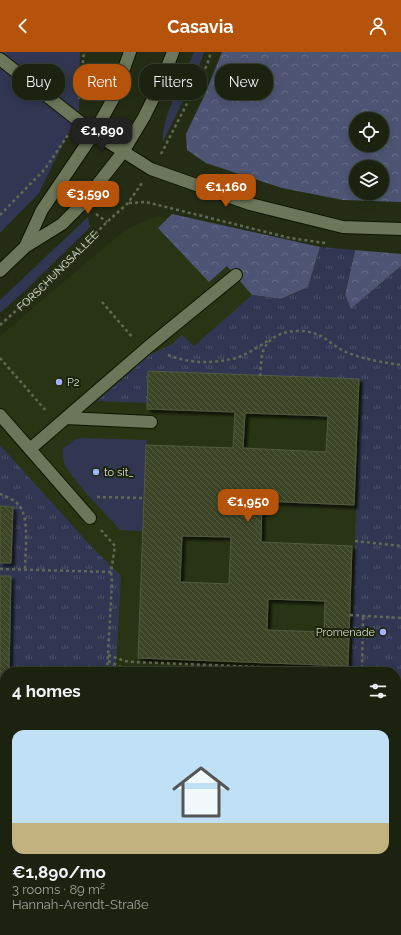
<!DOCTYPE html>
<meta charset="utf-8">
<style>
:root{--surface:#1b220f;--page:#282f1d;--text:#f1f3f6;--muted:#a0a49e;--line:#393f2f;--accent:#b45309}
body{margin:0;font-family:Raleway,sans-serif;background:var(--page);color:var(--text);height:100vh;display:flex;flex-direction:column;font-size:15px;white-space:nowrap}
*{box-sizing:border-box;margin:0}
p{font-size:13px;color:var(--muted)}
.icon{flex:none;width:22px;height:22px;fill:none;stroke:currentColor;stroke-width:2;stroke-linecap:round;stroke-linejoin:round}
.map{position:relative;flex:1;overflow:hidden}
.panel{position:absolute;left:0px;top:615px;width:401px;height:268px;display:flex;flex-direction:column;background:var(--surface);border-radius:16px 16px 0 0;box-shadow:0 2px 10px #0003,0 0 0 1px var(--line)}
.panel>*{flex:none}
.banner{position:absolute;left:12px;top:12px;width:377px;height:36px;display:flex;gap:8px}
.tools{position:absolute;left:349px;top:60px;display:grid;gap:8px}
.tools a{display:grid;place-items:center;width:40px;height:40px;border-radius:50%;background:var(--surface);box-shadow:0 2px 10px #0003,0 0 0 1px var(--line);font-size:20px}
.price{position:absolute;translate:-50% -34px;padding:0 9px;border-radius:8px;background:var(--accent);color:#fff;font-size:13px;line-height:26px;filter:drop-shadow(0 1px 2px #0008)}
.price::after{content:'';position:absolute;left:50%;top:24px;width:12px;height:9px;margin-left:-6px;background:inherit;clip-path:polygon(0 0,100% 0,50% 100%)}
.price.on{background:#222;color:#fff}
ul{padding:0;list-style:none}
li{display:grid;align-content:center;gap:8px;height:212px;padding:0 12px}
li+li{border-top:1px solid var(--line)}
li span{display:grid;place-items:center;height:124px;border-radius:12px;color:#555}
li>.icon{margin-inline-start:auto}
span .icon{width:72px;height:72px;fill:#fffc;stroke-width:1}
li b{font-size:17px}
h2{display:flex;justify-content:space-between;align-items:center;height:48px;padding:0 12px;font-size:17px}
.chip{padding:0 14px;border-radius:16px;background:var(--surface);box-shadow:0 2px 10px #0003,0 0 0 1px var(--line);font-size:14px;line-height:36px}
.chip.on{background:var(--accent);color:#fff}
header{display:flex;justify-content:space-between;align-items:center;height:52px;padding:0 12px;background:var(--accent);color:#fff;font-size:18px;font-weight:700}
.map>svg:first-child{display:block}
</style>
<header><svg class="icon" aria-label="back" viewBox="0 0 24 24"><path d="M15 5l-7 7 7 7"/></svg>Casavia<svg class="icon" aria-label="person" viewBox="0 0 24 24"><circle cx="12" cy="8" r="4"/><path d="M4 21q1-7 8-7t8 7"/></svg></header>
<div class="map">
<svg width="401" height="883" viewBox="0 0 401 883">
<defs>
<pattern id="forest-crowns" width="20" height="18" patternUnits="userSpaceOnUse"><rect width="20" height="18" fill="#4e5574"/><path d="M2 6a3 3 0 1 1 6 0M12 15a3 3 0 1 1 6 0" fill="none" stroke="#676d87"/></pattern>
<pattern id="park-tufts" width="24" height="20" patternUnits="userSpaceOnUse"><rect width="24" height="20" fill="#313752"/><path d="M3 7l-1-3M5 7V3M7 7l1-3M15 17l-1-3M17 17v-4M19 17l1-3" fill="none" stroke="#4e546a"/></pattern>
<pattern id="building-back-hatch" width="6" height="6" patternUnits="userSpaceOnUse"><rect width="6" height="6" fill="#3a4525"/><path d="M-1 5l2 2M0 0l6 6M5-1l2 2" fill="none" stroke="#565f44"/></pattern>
<filter id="shadow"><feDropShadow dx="3.5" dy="3.5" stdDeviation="1" flood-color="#0009"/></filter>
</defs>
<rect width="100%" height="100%" fill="#242d14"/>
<path fill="#293414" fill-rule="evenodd" d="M157 164 401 210V883H0V284L125 178ZM5 620H396V878H5Z"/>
<path fill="#313752" d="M0 0H80L79 59 39 141 0 181Z
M194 0H204L198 18 163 90C160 68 185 22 194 0Z
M88 165 90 175 28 236 0 261V248Z
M80 386 147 388 142 479 120 478 85 440 65 414 63 406V397L74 388Z"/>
<path fill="url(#forest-crowns)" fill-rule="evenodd" d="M222 0H401V150L343 148 282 136 206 111 187 98 186 82 205 42ZM356 67H382V93H356ZM356 115H382V141H356Z
M172 162 320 195 308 235 281 247 252 243 227 214 209 230 158 176Z
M355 198 401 202V214L351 257 345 243Z"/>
<path fill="url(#park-tufts)" d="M320 195 355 198 345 243 351 257 401 214V883H0V393L90 493 121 524 116 614 229 620H5V878H396V620H351L358 403 362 329 148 319 147 351 97 349 148 304 172 292 182 283 194 294 252 243 281 247 308 235Z"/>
<path fill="url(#building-back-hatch)" stroke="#525b41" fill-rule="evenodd" filter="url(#shadow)" d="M148 319 359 327 354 453 262 449 261 490 352 494 348 614 138 606 146 393 233 396 235 360 147 357ZM245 361 328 364 326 400 243 396ZM182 484 231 485 229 532 180 530ZM268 547 325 549 324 580 267 578Z
M0 454 13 455 11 511H0Z
M0 524H11L9 620H5V718L0 839Z
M0 864H5V878H90V883H0Z
M396 869H401V883H355V878H396Z
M90 878H112V882L130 883H90Z
M116 878H227V883H130L116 882Z"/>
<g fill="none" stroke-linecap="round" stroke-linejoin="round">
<defs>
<path id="minor" d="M0 7 94 81 151 117 250 152 343 175 401 177
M25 195 42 158 94 81 113 47 130 0
M0 219 25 195 62 172 83 151 123 100 144 65 161 31 173 0
M0 363 90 466
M66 366 151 370
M30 397 148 295 236 223
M398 835 401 751
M301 883V878"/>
</defs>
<use href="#minor" stroke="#0e1500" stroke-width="14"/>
<g stroke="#616954" stroke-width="2.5" stroke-dasharray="3 3" stroke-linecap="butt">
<path d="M79 47 84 0"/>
<path d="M161 102 207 13 211 0"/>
<path d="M129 151 146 150 290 186 325 191"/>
<path d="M96 162 107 170"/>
<path d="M0 163 45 117 68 83"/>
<path d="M102 250 133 286"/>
<path id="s1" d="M0 273 36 241 107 170 128 151 142 131"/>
<path d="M168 303C190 312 216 312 239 305 249 301 260 294 269 288"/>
<path d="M0 306 47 360"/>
<path d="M260 324C261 316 261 306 263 299 271 278 300 275 319 283 327 287 334 294 342 298 360 307 381 310 401 313"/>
<path d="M0 442C6 444 14 448 19 453 30 467 25 500 25 518"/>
<path d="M97 445 144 446"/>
<path d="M101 478 115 494 111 520 112 530 107 620"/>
<path d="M355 489 401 494"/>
<path d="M0 517 111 520"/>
<path d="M350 563 401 566"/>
<path d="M108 603 125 609 133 610 362 619 363 564"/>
<path d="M108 609 132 620"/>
<path d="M396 866 397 853"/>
</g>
<use href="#minor" stroke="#6c765a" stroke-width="12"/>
</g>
<g fill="#a3b2fd" stroke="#1b230a" stroke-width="1.5">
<circle cx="59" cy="330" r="4"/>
<circle cx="96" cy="420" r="4"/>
<circle cx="383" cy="580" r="4"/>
</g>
<g text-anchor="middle" stroke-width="4" stroke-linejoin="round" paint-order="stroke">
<g font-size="11" fill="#d8decf" stroke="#1b230a">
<text dy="4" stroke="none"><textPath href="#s1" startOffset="79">FORSCHUNGSALLEE</textPath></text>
</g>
<g font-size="11" fill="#d8decf" stroke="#1b230a" text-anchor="start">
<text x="67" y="334">P2</text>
<text x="104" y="424">to sit_</text>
<text x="375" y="584" text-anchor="end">Promenade</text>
</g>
</g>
</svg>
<div class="tools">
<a><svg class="icon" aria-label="locate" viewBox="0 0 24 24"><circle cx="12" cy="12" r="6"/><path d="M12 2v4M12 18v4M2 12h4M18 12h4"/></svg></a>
<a><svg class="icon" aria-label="layers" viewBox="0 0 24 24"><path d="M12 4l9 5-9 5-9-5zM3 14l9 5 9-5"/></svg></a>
</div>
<b class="price on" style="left:102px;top:100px">€1,890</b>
<b class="price" style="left:226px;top:156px">€1,160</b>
<b class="price" style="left:88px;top:163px">€3,590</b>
<b class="price" style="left:248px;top:471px">€1,950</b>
<div class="banner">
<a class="chip">Buy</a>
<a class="chip on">Rent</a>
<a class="chip">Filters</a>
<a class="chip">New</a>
</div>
<section class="panel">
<h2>4 homes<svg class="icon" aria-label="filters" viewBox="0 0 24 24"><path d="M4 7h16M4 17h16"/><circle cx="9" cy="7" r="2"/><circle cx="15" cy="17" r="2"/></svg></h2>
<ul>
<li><span style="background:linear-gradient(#bfe0f5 75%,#c2b280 0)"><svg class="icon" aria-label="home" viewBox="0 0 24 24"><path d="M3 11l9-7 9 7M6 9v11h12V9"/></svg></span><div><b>€1,890/mo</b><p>3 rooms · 89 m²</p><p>Hannah-Arendt-Straße</p></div></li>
</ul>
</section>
</div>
